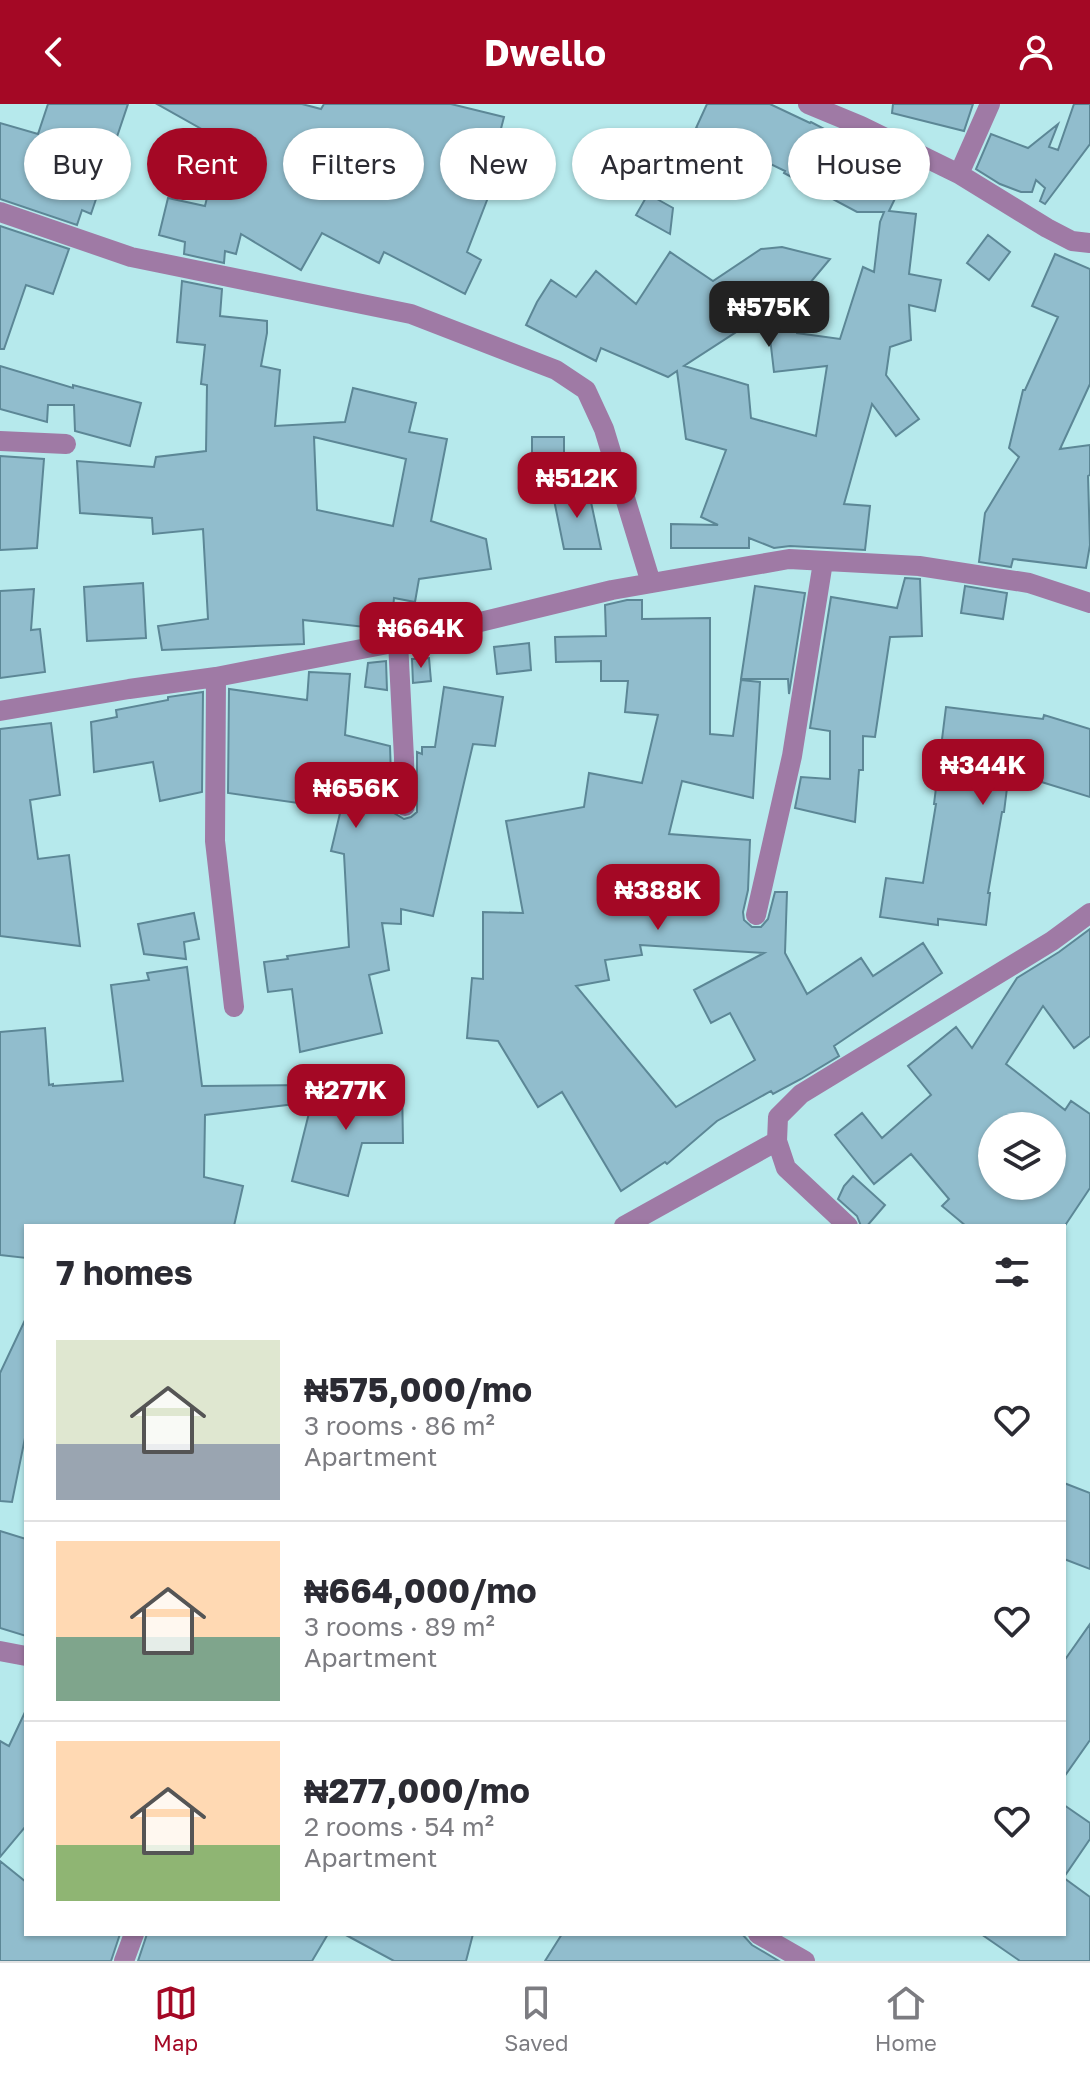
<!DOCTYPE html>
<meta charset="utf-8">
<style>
:root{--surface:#fff;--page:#f7f7f7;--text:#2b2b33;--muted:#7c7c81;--line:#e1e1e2;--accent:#a40825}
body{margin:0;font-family:"Golos Text",sans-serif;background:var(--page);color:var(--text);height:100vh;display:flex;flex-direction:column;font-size:30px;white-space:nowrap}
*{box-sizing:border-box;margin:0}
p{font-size:26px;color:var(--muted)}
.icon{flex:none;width:44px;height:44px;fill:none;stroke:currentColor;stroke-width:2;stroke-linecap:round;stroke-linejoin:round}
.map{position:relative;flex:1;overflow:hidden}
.sheet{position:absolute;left:24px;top:1120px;width:1042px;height:712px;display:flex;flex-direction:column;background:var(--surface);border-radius:0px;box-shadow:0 2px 6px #0004}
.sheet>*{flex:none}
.hud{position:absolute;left:24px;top:24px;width:1042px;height:72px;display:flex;gap:16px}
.controls{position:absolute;left:978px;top:1008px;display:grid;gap:16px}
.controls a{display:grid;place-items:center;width:88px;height:88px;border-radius:50%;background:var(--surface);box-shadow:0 2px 6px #0004;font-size:40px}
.price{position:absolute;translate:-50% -68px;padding:0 18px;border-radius:16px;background:var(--accent);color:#fff;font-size:26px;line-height:52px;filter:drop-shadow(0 2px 4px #0008)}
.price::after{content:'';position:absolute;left:50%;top:48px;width:24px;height:18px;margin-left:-12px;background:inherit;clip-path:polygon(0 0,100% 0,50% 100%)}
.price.on{background:#222;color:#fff}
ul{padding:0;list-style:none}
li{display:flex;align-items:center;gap:24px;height:200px;padding:0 32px}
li+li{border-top:2px solid var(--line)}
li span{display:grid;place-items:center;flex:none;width:224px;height:160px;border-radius:0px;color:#555}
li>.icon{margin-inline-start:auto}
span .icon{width:96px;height:96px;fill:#fffc;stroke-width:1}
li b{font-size:34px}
h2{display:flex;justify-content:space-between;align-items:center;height:96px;padding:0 32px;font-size:34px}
.chip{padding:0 28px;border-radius:36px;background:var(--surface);box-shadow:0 2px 6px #0004;font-size:28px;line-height:72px}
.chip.on{background:var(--accent);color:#fff}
header{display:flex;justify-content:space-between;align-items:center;height:104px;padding:0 32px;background:var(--accent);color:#fff;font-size:36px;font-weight:700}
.tab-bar{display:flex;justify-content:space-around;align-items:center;height:112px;border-top:2px solid var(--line);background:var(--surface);font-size:22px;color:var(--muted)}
.tab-bar a{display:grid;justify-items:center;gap:4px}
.tab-bar .on{color:var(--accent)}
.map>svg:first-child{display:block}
</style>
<header><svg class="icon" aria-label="back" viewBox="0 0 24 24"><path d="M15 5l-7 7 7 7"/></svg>Dwello<svg class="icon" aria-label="person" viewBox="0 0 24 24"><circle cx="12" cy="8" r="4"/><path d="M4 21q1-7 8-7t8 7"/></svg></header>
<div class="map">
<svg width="1090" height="1857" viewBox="0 0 1090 1857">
<rect width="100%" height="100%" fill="#b6e9ec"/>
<path fill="#91bdcd" stroke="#5c8796" stroke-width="2" fill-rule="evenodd" d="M48 0H128L91 110 82 106 77 121 0 95V19L38 30Z
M157 0H302L321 5 324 0H451L504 13 488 75 494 78 467 148 481 156 465 190 384 148 379 159 322 129 301 166 241 130 236 150 225 147 224 159 184 150 185 138 159 131 168 94 205 102 221 36Z
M707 0H770L810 19 811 18 866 47 864 51 906 72 889 107 916 110 909 170 941 176 935 207 909 201 911 236 890 243 886 271 919 315 896 332 872 300 844 400 870 402 865 446 790 442 774 444 749 434V444H671V420L718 421 701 413 726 346 686 335 677 267 668 273 601 244 596 257 526 221 537 198 551 176 576 193 596 167 636 200 670 148 713 177 761 145 782 143 830 155 794 198 797 229 840 235 863 163 874 168 880 118 884 108H857L784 69 785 67 696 24ZM767 208 774 268 827 262 816 332 751 314 748 281 684 262Z
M893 0H973L964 27 892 9Z
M1074 0H1090V40L1045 100 1040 97 1045 84 1036 76 1032 88H1021L1000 80 976 65 991 30 1028 44 1058 20 1049 43 1058 46Z
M631 46 653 55 640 88 618 78Z
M648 90 673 104 670 130 636 111Z
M0 122 69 145 53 190 26 181 4 245H0Z
M988 131 1010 148 989 176 967 159Z
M1055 150 1090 165V280L1060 345 1090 341V371L1088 372 1090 441 1086 464 1013 455 1011 463 979 458 985 409 1019 353 1009 344 1023 286H1025L1058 213 1032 202Z
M182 177 222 185 220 212 267 217V229L261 262 280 266 275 322 345 318 353 284 416 299 409 328 447 335 431 417 486 435 491 465 419 475 415 498 394 494 391 526 303 516 304 540 162 546 158 522 208 515 203 425 153 430 152 414 80 409 77 357 154 363 156 353 206 347 207 281 201 280 205 241 177 238ZM314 333 406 355 393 422 317 406Z
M0 262 73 284V281L141 299 130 342 75 327 74 301H48L47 318 0 305Z
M532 333H564V361H532Z
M0 352 44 355 37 444 0 446Z
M588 384 601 445H564L553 391Z
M905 474 920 475 922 532 890 533 875 633 863 632V666H859L855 718 795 704 801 673 830 675V627L810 624 831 493 897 504Z
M143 479 146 534 87 537 84 483Z
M755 482 805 489 789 590 788 575H741Z
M965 482 1007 489 1003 515 961 509Z
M34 485 31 526 40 525 45 568 0 574V487Z
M627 496H642V515L710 514V630L733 632 741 576 760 578 753 694 682 677 669 730 750 736 748 786 743 808 744 816 752 823H761L768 815 775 788H787L785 849 807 890 861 854 873 872 923 839 942 869 834 942 839 952 801 975 773 990 771 987 717 1017 667 1060 665 1058 621 1087 562 988 538 1003 498 937 467 934 472 874 483 875V808L523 809 506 717 584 703 589 669 642 679 658 611 625 608 628 577H601V557L556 558 555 533 606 532 605 501ZM640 841 764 849 694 886 711 919 730 909 755 956 676 1003 576 882 609 876 605 856 642 851Z
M529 539 531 566 497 570 494 543Z
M429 554 431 577 413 579 412 555Z
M386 557 387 586 365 583 368 559Z
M309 568 350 570 345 631 390 642 392 703 394 709 404 715 411 713 417 708V648L422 650V643H435L444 583 503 593 495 642 473 640 433 812 401 805V820L382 819 389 866 369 871 382 929 300 948 292 885 268 888 264 858 288 855 287 852 349 843 344 750 331 747 341 705 228 689 229 585 307 596Z
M203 588 202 688 160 697 153 658 94 668 91 618 117 613 116 606 168 596V593Z
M946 603 1043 615 1044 611 1090 625V693L1009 668 1004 708H1002L988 789H990L986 821 938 815V821L880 813 886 774 923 779 936 700H934Z
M51 619 60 691 30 696 38 755 69 751 80 842 0 832V625Z
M194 809 199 835 184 838 186 855 144 850 138 820Z
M1090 825V932L1074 944 1043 902 1006 960 1065 1006 1071 997 1090 1010V1084L1064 1123 966 1122 942 1102 949 1095 911 1050 874 1080 835 1031 862 1009 882 1034 931 991 908 962 956 923 972 944 1017 874 1059 848ZM992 1022H1052V1082H992Z
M187 863 202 982 310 981 311 998 205 1011 204 1073 243 1082 234 1122H26V1154L0 1151V928L45 924 49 981 53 980V982L123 977 111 881 149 876 147 869Z
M316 981H402L403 1039H362L348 1092 292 1077Z
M853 1072 885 1101 867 1122H861L857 1112 838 1095 844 1082Z
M26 1214V1329L12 1398 0 1397V1269Z
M1064 1379 1090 1389V1465L1064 1455Z
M0 1427 26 1435V1532L0 1524Z
M1090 1520V1636L1064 1673V1557Z
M26 1606V1722L0 1753V1637L9 1642Z
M1064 1701 1090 1719V1735L1064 1773Z
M0 1757 26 1778V1830H120L111 1857H0Z
M1064 1774 1090 1793V1857H1020L981 1830H1064Z
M147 1830H328L312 1857H138Z
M344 1830H473L466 1857H394Z
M562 1830H742L752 1841 779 1857H545Z"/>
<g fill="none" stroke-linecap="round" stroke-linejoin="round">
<path stroke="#9f7aa5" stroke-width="20" d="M808 0 861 22 959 70 1047 124 1072 137 1090 139
M959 70 990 0
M0 108 131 153 411 210 556 266 586 286 604 325 651 479
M0 337 66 340
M398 538 404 654 405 702
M216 573 215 737 234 903
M0 607 129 585 216 573 398 538 612 486 789 455 919 462 1029 479 1090 499
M756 811 792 652 823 458
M624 1122 777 1037
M848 1122 786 1064 777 1037 778 1013 801 990 1052 837 1090 809
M0 1547 26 1552
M758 1830 805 1857
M124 1857 134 1830"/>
</g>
</svg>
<div class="controls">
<a><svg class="icon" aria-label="layers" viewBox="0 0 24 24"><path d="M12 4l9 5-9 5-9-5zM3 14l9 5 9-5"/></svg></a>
</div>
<b class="price on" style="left:769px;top:245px">₦575K</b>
<b class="price" style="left:577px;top:416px">₦512K</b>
<b class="price" style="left:421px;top:566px">₦664K</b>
<b class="price" style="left:983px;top:703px">₦344K</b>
<b class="price" style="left:356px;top:726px">₦656K</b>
<b class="price" style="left:658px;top:828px">₦388K</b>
<b class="price" style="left:346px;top:1028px">₦277K</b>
<div class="hud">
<a class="chip">Buy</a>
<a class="chip on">Rent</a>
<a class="chip">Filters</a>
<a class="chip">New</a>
<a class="chip">Apartment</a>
<a class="chip">House</a>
</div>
<section class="sheet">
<h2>7 homes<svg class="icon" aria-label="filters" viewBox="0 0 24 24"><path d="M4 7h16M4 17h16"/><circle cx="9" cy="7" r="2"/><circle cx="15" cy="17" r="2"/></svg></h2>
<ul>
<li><span style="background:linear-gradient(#dfe7d0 65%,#9aa5b1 0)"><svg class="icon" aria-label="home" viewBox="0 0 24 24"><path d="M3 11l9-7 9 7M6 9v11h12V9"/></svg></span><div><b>₦575,000/mo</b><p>3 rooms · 86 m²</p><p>Apartment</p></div><svg class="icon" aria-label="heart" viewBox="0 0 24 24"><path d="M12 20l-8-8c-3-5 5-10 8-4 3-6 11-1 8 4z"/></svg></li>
<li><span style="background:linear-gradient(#ffd9b3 60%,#7fa58c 0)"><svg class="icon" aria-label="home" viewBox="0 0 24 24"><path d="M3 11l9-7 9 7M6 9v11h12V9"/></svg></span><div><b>₦664,000/mo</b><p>3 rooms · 89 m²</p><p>Apartment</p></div><svg class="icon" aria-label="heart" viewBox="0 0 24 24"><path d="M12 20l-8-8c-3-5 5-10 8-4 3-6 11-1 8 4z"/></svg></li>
<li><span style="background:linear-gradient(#ffd9b3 65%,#8fb573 0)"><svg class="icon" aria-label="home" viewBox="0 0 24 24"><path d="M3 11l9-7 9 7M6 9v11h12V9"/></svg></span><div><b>₦277,000/mo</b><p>2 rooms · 54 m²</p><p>Apartment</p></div><svg class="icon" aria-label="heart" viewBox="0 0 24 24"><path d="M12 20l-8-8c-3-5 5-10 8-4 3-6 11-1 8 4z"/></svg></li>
</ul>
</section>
</div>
<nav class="tab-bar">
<a class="on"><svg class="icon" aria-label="map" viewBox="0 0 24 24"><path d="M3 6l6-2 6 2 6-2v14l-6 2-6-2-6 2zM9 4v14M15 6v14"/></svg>Map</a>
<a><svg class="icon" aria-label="saved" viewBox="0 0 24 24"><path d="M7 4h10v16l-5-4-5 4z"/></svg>Saved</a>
<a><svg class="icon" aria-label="home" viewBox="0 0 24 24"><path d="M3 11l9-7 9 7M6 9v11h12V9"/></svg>Home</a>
</nav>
